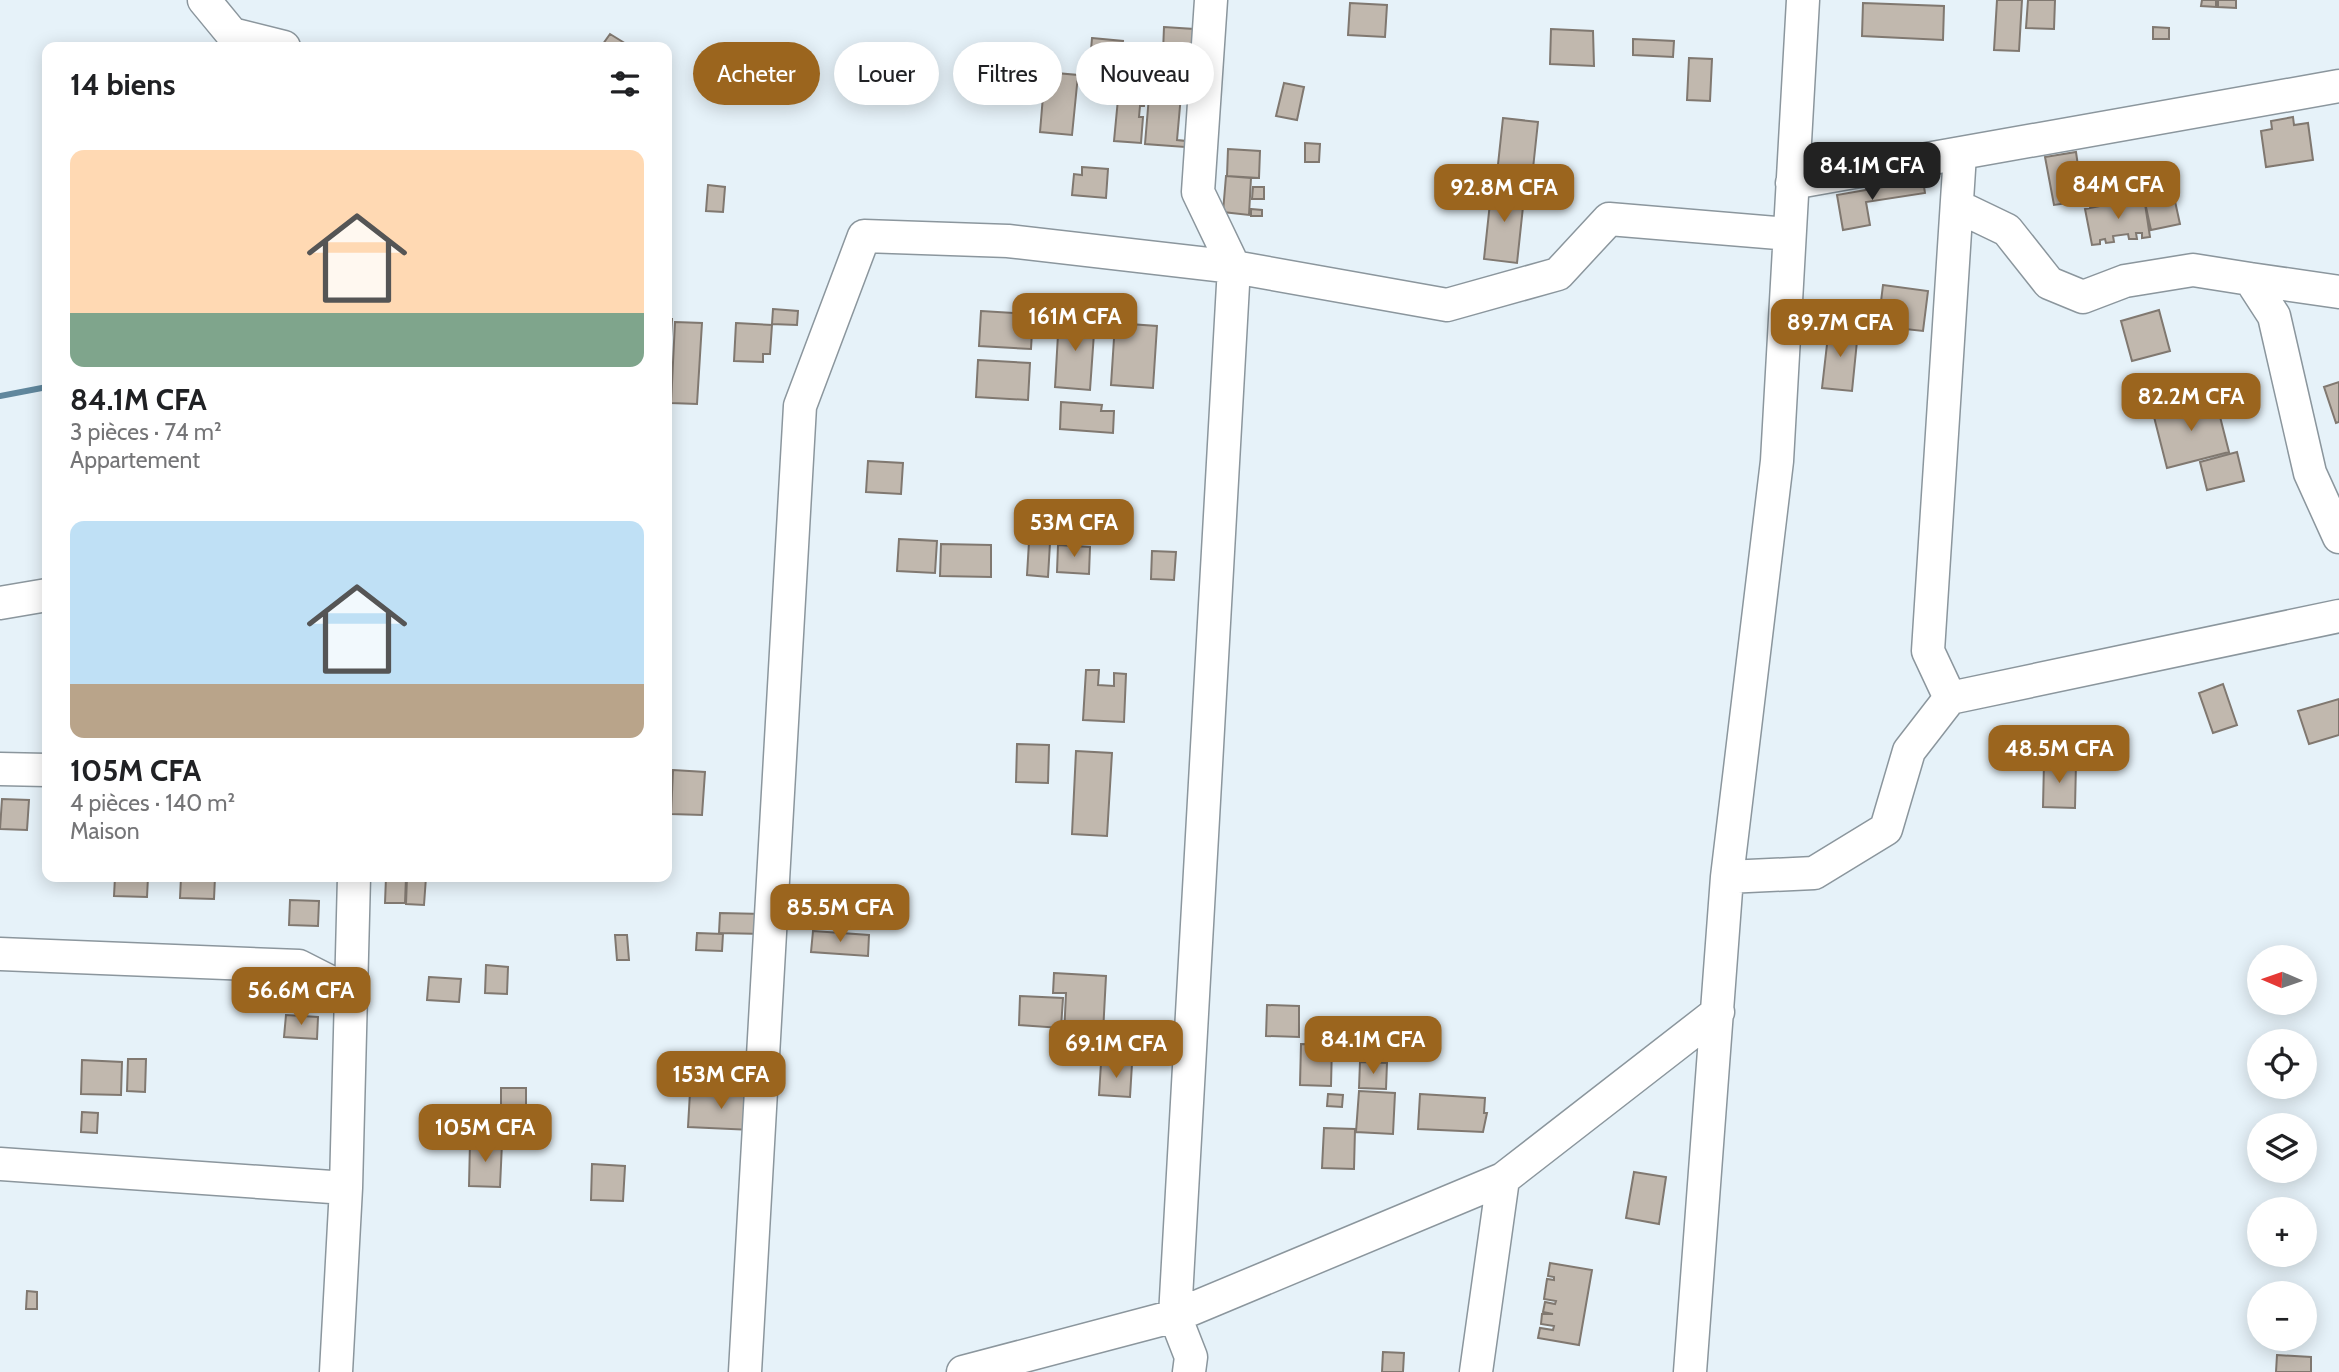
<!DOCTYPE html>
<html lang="fr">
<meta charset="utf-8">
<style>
:root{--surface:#fff;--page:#f6f6f6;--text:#202124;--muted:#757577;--accent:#9b651e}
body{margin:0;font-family:Cabin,sans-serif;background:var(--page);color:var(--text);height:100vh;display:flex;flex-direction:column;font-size:26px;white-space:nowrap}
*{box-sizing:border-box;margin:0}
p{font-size:23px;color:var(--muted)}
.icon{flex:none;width:38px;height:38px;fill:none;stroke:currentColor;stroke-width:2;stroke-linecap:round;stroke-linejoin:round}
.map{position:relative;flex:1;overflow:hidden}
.sheet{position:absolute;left:42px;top:42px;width:630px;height:840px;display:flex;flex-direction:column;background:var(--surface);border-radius:14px;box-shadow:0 4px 18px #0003}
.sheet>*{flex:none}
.guide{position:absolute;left:693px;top:42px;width:665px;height:63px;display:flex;gap:14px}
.needle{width:46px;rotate:272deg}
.buttons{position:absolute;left:2247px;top:945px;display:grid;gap:14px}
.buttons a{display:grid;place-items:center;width:70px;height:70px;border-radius:50%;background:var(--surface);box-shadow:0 4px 18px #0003;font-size:35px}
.price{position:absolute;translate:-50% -60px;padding:0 16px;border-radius:14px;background:var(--accent);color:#fff;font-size:23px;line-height:46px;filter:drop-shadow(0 2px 4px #0008)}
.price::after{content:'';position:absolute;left:50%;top:42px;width:21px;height:16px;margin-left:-10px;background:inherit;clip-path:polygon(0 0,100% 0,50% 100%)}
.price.current{background:#222;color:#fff}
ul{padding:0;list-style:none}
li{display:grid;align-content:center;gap:14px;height:371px;padding:0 28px}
li span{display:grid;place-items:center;height:217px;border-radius:14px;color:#555}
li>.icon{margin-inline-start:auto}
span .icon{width:126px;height:126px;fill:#fffc;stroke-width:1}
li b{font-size:30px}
h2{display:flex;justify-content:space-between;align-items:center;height:84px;padding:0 28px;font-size:30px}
.pill{padding:0 24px;border-radius:32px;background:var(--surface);box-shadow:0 4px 18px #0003;font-size:24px;line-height:63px}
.pill.current{background:var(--accent);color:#fff}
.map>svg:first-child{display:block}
</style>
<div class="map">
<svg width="2339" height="1372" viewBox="0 0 2339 1372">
<rect width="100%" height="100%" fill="#e6f2f9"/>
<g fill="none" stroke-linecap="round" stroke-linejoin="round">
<path stroke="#60879d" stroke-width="6" d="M0 396 47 387"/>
</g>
<path fill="#c1b8ae" stroke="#807870" stroke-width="2" d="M1997 0H2022L2019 51 1994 50Z
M2028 0H2055L2054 29 2026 28Z
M2202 0H2216V7L2201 6Z
M2218 0H2236V8L2218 7Z
M1350 3 1387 5 1385 37 1348 35Z
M1863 3 1944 6 1943 40 1862 36Z
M1164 27 1194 29 1193 54 1163 52Z
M2153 27 2169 28V39H2153Z
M1551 29 1593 31 1594 66 1550 64Z
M610 34 631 47H608L603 44Z
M1092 38 1123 41 1119 76 1089 73Z
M1633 39 1674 41 1673 57 1633 55Z
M1689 58 1712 59 1710 101 1687 100Z
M748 69 783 71 782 88 747 86Z
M1045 72 1078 75 1072 135 1040 132Z
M1120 78 1146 81 1144 106H1140L1139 117H1143L1141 143 1114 141Z
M1284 83 1304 87 1297 120 1276 116Z
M1150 84 1194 88 1193 96 1181 95 1177 140 1186 141 1185 147 1145 144Z
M2293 117 2294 125 2308 123 2313 160 2266 167 2261 131 2272 129 2271 121Z
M1503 118 1538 122 1531 187 1496 183Z
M1305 143 1320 144 1319 162H1305Z
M1228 149 1260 151 1259 178 1227 176Z
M2076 152 2083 201 2054 205 2045 157Z
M1082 167 1108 169 1106 198 1072 195 1074 174 1082 175Z
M2137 167 2143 195 2090 207 2083 179Z
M1226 176 1251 178 1249 215 1223 212Z
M1923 180 1925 193 1866 202 1870 225 1843 230 1837 195Z
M1492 184 1525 188 1517 263 1484 259Z
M708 185 725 187 723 212 706 211Z
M1253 187H1264V199H1252Z
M2173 192 2180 224 2151 230 2144 198Z
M2144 197 2150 237 2142 238V233H2136L2137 239H2129L2128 234 2113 236 2114 242 2106 243 2105 239 2100 240V244L2092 245 2085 209Z
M1251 209 1262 210V216H1251Z
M1883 285 1928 291 1923 331 1878 326Z
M773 309 798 311 797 325 772 324Z
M2159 310 2170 351 2132 361 2121 321Z
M981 311 1033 314 1031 349 979 346Z
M1059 317 1095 319 1090 390 1055 387Z
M667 319H672L670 355H667Z
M675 322 702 323 697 404 671 403Z
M736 323 772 325 770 354H763V362L734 361Z
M1115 323 1157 326 1153 388 1111 385Z
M1829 327 1858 331 1852 391 1822 388Z
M978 360 1030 363 1028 400 976 397Z
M2339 382V422L2336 423 2324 387Z
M2215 397 2229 452 2167 468 2153 413Z
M1061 402 1102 405 1101 411H1114L1113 433 1060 429Z
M2237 452 2244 481 2207 490 2200 462Z
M868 461 903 463 901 494 866 492Z
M1060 509 1089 512 1086 539 1057 536Z
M899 539 937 541 935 573 897 571Z
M1029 542 1050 543 1048 577 1027 575Z
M941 544 991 545V577L940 576Z
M1058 545 1090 547 1089 574 1057 572Z
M1152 551 1176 552 1174 580 1151 579Z
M1086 670H1099L1098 685 1114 686V673L1126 674 1124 722 1083 720Z
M2223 684 2237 725 2213 733 2199 693Z
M2339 699V735L2309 744 2298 711Z
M1017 744 1049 745 1048 783 1016 782Z
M1076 751 1112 753 1107 836 1072 834Z
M2044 762 2076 763 2075 808 2043 807Z
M673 770 705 772 702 815 671 814Z
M2 799 29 800 27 830 0 829Z
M115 877H148L147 897 114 896Z
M181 877H215L214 899 180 898Z
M386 877H406L405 903H385Z
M407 877H426L424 905 406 904Z
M290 900 319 901 318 926 289 925Z
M720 913 766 914 765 934 719 933Z
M813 931 869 935 868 956 811 952Z
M697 933 723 934 722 951 696 950Z
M615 935H627L629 960H617Z
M486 965 508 967 507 994 485 993Z
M1054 973 1106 976 1103 1033 1133 1035 1132 1060 1063 1057 1066 993H1053Z
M429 977 461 979 459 1002 427 1000Z
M1020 996 1063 998 1061 1028 1019 1025Z
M1267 1005 1299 1006V1037L1266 1036Z
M286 1015 318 1017 317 1039 284 1037Z
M1301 1044 1332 1045 1331 1086 1300 1085Z
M128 1059H146L145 1092 127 1091Z
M82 1060 122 1062 121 1095 81 1094Z
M1360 1062 1387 1063 1386 1089 1359 1088Z
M1101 1063 1132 1064 1130 1097 1099 1095Z
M501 1088H526V1120H501Z
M1359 1091 1395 1093 1393 1134 1356 1132Z
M690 1092 753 1095 752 1130 688 1127Z
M1328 1094 1343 1095 1342 1107 1327 1106Z
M1420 1094 1485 1098 1484 1113H1487L1483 1132 1418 1129Z
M82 1112 98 1113 97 1133 81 1132Z
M1324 1128 1355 1129 1354 1169 1322 1168Z
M470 1142 502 1143 500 1187 469 1186Z
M592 1164 625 1166 623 1201 591 1200Z
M1634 1172 1666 1177 1659 1224 1626 1218Z
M1550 1263 1592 1270 1579 1345 1538 1338 1540 1328 1553 1330 1554 1326 1541 1324 1542 1314H1553L1543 1312 1545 1302 1555 1304 1556 1301 1544 1299 1547 1279 1554 1280V1277L1548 1276Z
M27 1291 37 1292V1309H26Z
M1383 1352 1404 1353 1403 1372H1382Z
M2277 1355 2311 1357V1372H2276Z"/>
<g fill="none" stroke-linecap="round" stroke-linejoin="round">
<defs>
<path id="minor" d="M204 0 232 34 284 47
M1792 183 2339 86
M1957 206 2007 230 2049 283 2083 297 2125 281 2193 270 2250 279 2274 316 2310 473 2339 537
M2250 279 2339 292
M0 603 47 595
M1950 698 1928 651 1960 154
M0 769 47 770
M1727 877 1814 873 1886 829 1909 751 1950 698 2339 616
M0 954 299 966 352 993
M0 1164 346 1188
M336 1372 346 1188 354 877
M745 1372 800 406 864 236 1008 241 1234 267 1447 305 1558 274 1609 219 1789 234
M963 1372 1175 1316 1503 1179 1718 1012
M1189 1372 1191 1357 1175 1316 1234 267 1198 192 1211 0
M1476 1372 1503 1179
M1690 1372 1727 877 1777 461 1803 0"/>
</defs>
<use href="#minor" stroke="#8b969d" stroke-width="35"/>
<use href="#minor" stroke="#fff" stroke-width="32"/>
</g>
</svg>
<div class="buttons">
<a><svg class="needle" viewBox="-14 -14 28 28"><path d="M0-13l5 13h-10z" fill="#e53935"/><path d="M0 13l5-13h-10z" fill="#757577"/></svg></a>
<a><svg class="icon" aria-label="locate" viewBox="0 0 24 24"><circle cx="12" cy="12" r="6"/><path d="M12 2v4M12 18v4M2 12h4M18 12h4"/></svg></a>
<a><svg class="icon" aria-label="layers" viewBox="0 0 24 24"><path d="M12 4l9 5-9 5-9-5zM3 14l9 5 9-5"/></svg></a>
<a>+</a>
<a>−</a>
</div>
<b class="price current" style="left:1872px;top:202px">84.1M CFA</b>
<b class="price" style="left:2118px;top:221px">84M CFA</b>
<b class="price" style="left:1504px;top:224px">92.8M CFA</b>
<b class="price" style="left:1075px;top:353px">161M CFA</b>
<b class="price" style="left:1840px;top:359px">89.7M CFA</b>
<b class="price" style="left:2191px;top:433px">82.2M CFA</b>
<b class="price" style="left:1074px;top:559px">53M CFA</b>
<b class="price" style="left:2059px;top:785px">48.5M CFA</b>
<b class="price" style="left:840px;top:944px">85.5M CFA</b>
<b class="price" style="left:301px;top:1027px">56.6M CFA</b>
<b class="price" style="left:1373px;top:1076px">84.1M CFA</b>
<b class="price" style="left:1116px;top:1080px">69.1M CFA</b>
<b class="price" style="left:721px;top:1111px">153M CFA</b>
<b class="price" style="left:485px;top:1164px">105M CFA</b>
<div class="guide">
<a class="pill current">Acheter</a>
<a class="pill">Louer</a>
<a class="pill">Filtres</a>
<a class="pill">Nouveau</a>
</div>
<section class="sheet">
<h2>14 biens<svg class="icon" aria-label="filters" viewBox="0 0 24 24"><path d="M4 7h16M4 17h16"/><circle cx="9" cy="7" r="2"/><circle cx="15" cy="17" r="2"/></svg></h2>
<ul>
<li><span style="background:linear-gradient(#ffd9b3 75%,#7fa58c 0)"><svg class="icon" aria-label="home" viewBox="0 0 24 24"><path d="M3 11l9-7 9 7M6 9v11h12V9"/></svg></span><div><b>84.1M CFA</b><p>3 pièces · 74 m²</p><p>Appartement</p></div></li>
<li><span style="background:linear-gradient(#bfe0f5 75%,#b9a48a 0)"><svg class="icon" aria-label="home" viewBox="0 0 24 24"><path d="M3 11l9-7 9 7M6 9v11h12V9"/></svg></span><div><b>105M CFA</b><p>4 pièces · 140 m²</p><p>Maison</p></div></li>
</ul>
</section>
</div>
